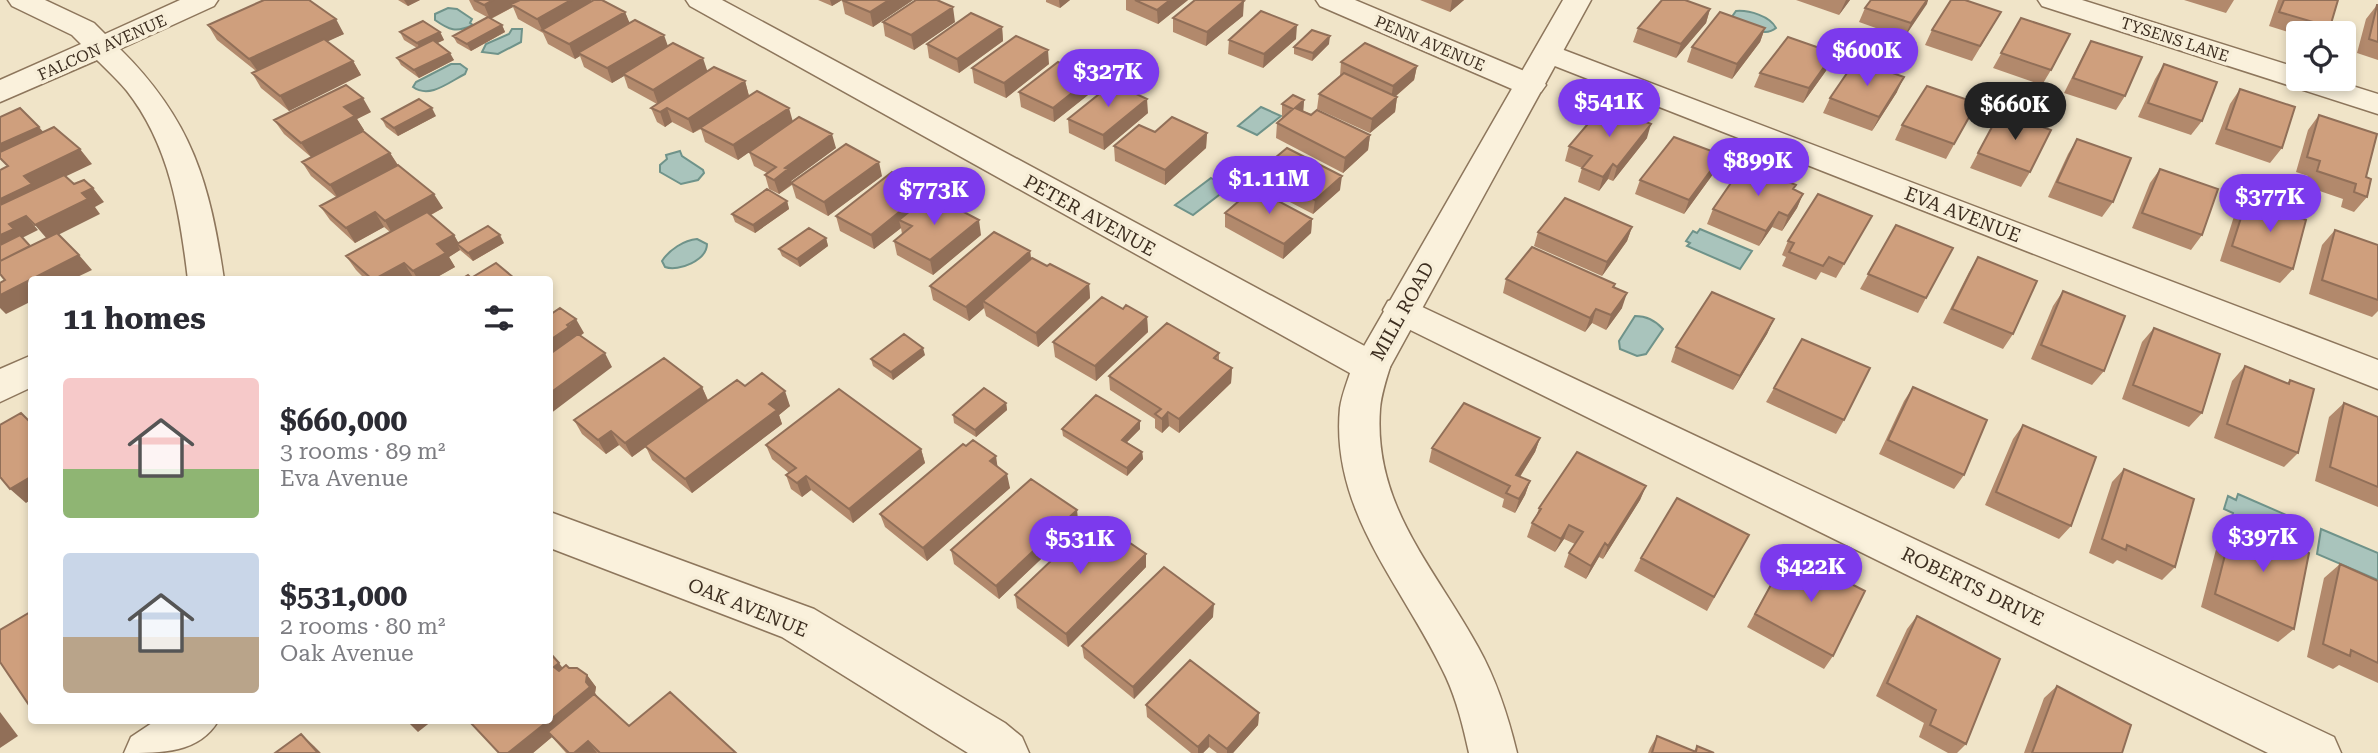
<!DOCTYPE html>
<meta charset="utf-8">
<style>
:root{--surface:#fff;--page:#f7f7f7;--text:#2b2b33;--muted:#7c7c81;--accent:#7c3aed}
body{margin:0;font-family:"Roboto Serif",serif;background:var(--page);color:var(--text);height:100vh;display:flex;flex-direction:column;font-size:26px;white-space:nowrap}
*{box-sizing:border-box;margin:0}
p{font-size:23px;color:var(--muted)}
.icon{flex:none;width:38px;height:38px;fill:none;stroke:currentColor;stroke-width:2;stroke-linecap:round;stroke-linejoin:round}
.map{position:relative;flex:1;overflow:hidden}
.panel{position:absolute;left:28px;top:276px;width:525px;height:448px;display:flex;flex-direction:column;background:var(--surface);border-radius:7px;box-shadow:0 4px 10px #0003}
.panel>*{flex:none}
.controls{position:absolute;left:2286px;top:21px;display:grid;gap:14px}
.controls a{display:grid;place-items:center;width:70px;height:70px;border-radius:7px;background:var(--surface);box-shadow:0 4px 10px #0003;font-size:35px}
.price{position:absolute;translate:-50% -60px;padding:0 16px;border-radius:24px;background:var(--accent);color:#fff;font-size:23px;line-height:46px;filter:drop-shadow(0 2px 4px #0008)}
.price::after{content:'';position:absolute;left:50%;top:42px;width:21px;height:16px;margin-left:-10px;background:inherit;clip-path:polygon(0 0,100% 0,50% 100%)}
.price.active{background:#222;color:#fff}
ul{padding:0;list-style:none}
li{display:flex;align-items:center;gap:21px;height:175px;padding:0 35px}
li span{display:grid;place-items:center;flex:none;width:196px;height:140px;border-radius:7px;color:#555}
li>.icon{margin-inline-start:auto}
span .icon{width:84px;height:84px;fill:#fffc;stroke-width:1}
li b{font-size:30px}
h2{display:flex;justify-content:space-between;align-items:center;height:84px;padding:0 35px;font-size:30px}
.map>svg:first-child{display:block}
</style>
<div class="map">
<svg width="2378" height="753" viewBox="0 0 2378 753">
<rect width="100%" height="100%" fill="#f0e4c8"/>
<path fill="#a9c4bc" stroke="#6f938a" stroke-width="2" d="M448 8 457 9 472 19 470 23 473 25C456 33 449 30 435 20V14Z
M1736 11C1749 10 1770 16 1776 28 1763 39 1744 24 1731 18Z
M512 29H522L521 42 498 54 482 52 486 44 509 34Z
M1094 50 1113 55 1115 64C1106 75 1091 75 1080 67L1078 59Z
M451 64H460L467 69 465 74C449 82 430 99 413 87L416 82Z
M1261 107 1281 116 1257 135 1238 126Z
M680 151 682 156 703 170 704 173 698 180 681 184 660 172V165L667 159 666 155Z
M1211 178 1228 188 1193 215 1175 205Z
M1700 229 1752 251 1740 269 1687 246 1690 243 1686 241 1693 231 1697 233Z
M697 239 707 244C707 260 679 272 665 267L662 261C669 250 684 240 697 239Z
M1635 316C1646 316 1655 320 1663 329L1646 354 1637 356 1620 349 1619 341Z
M2238 494 2300 521 2294 547 2231 520 2233 513 2224 509 2228 496 2236 500Z
M2321 529 2378 553V580L2317 554Z"/>
<g fill="none" stroke-linecap="round" stroke-linejoin="round">
<defs>
<path id="minor" d="M8 0H45L94 23 105 34 180 0H218L214 6 120 49C192 120 210 183 224 280H188C180 213 170 146 127 91 118 80 107 70 97 60L0 102V80L81 44 72 35 12 6Z
M686 0H722L1385 357 1390 367 1385 377 1371 381 1357 377 690 6Z
M1316 0H1355L1541 78 1546 85 1541 92 1530 94 1519 92 1320 6Z
M2038 0H2082L2298 68V79H2330L2378 94V114L2042 6Z
M1548 44 2378 360V389L1537 59 1533 53 1537 47Z
M1401 297 2334 737 2341 753H2268L1388 319 1383 310 1388 301Z
M32 355V387L0 402V369Z
M550 512 814 609 1005 723 1022 737 1029 753H968L782 637 550 548Z
M155 721H218C199 753 163 753 124 753L131 737Z"/>
<path id="tertiary" d="M1563 0H1591L1390 367C1386 380 1381 395 1380 409 1373 506 1435 568 1478 647 1497 681 1508 716 1517 753H1469C1463 726 1457 701 1446 677 1405 588 1330 513 1340 408 1342 394 1348 380 1352 367Z"/>
</defs>
<use href="#minor" stroke="#8d765c" stroke-width="3"/>
<use href="#tertiary" stroke="#8d765c" stroke-width="3"/>
<use href="#minor" fill="#faf1dc" fill-rule="evenodd"/>
<use href="#tertiary" fill="#faf1dc" fill-rule="evenodd"/>
</g>
<path fill="#b2896c" d="M398 0H420L408 6Z
M469 0H591L592 1 625 12 629 23 707 71 745 81 749 96 836 148 791 181 792 183 882 176 828 216 796 198 792 185 779 194 769 189 765 175 767 173 754 166 749 152 738 160 705 142 701 129 693 133 672 122 665 127 657 122 651 108 657 104 628 88 624 76 612 83 584 67 580 56 575 59 548 44 543 33 518 19 513 7 491 19 502 25 505 32 471 51 457 43 453 36 487 17 474 10Z
M818 0H842L832 6Z
M842 0H913L873 27 845 14Z
M1046 0H1070L1060 8 1046 2Z
M1126 0H1188L1158 24 1126 10Z
M1420 0H1464L1450 12Z
M1796 0H1850L1839 15Z
M1871 0H1928L1904 38 1859 22 1865 8Z
M2184 0H2234L2226 13Z
M2278 0H2338L2330 27 2325 33H2298V35L2269 26Z
M2377 5H2378V60L2357 53 2366 19Z
M1710 9 1706 23 1676 58 1633 42 1638 28Z
M1243 16 1206 46 1173 32V18Z
M2021 18 2051 70 2042 85 1993 68Z
M883 22H955L914 50 885 36Z
M208 25 344 34 327 41 353 61 361 75 289 111 261 88 252 73 256 71 217 40Z
M1993 26 1972 61 1925 45 1932 30Z
M1002 27 1003 41 959 73 929 58 927 44Z
M1765 28 1760 42 1732 79 1687 62 1692 47Z
M400 32H440L444 40 437 43 454 60 419 78 401 65 397 58 417 48 404 40Z
M1296 39 1263 68 1228 54 1229 40Z
M2091 41 2125 96 2116 110 2064 93 2083 55Z
M1329 44 1312 61 1294 54V47Z
M1834 53 1828 68 1803 103 1754 87 1760 73Z
M1341 62 1417 66 1414 80 1395 97H1397L1395 112 1370 133 1317 109 1319 94 1340 76Z
M1049 64 1006 98 974 83 972 68Z
M2164 64 2202 121 2191 135 2138 117 2155 79Z
M2240 89 2282 148 2270 163 2215 144 2230 104Z
M1093 91 1054 122 1021 107 1019 92Z
M1897 92 1872 131 1823 113 1830 98Z
M1304 100 1303 111 1370 135 1368 150 1343 173 1276 138 1277 123 1282 119V104Z
M1977 103 1946 159 1895 140 1902 125Z
M371 112 357 119 364 130 311 157 284 134 274 120Z
M2000 112 2030 172 2021 187 1970 168Z
M1148 113 1104 150 1069 133 1068 119Z
M2319 115 2366 177 2367 197 2354 212 2341 207 2343 199 2305 186 2308 176 2296 172 2308 130Z
M436 116 398 136 386 127 382 119Z
M1155 132 1207 133 1206 148 1165 185 1115 161 1114 146Z
M1647 138 1613 181 1608 179 1599 191 1578 182 1582 168 1565 161 1569 146Z
M2077 139 2113 202 2102 217 2048 197 2068 154Z
M390 153 398 165 443 208 431 215 454 235 458 243H504L473 261 460 250 449 257 455 267 432 280H416L413 277 408 280H366L356 270 346 256 390 232 384 227 355 243 330 220 320 206 336 197 311 176 302 162Z
M1722 155 1716 170 1684 214 1635 194 1640 180Z
M2160 169 2202 235 2191 250 2132 228 2150 183Z
M1259 171 1340 190 1313 214 1259 186Z
M1796 185 1793 190 1803 194 1797 208 1782 231 1772 227 1759 246 1707 224 1713 209Z
M2247 199 2293 269 2280 283 2220 261 2235 213Z
M934 200 981 235 933 275 897 255 894 241 902 234 901 228 874 249 840 231 836 216Z
M787 201 789 209 755 233 735 222 732 214Z
M1225 213 1312 219 1311 233 1283 259 1225 227Z
M1896 225 1926 298 1918 313 1860 289Z
M1632 227 1627 241 1602 276 1534 246 1538 232Z
M1864 230 1836 278 1821 272 1816 280 1782 266 1786 257 1782 255 1788 241Z
M2335 230 2378 245V311L2372 317 2309 294 2322 245Z
M826 238 828 246 800 267 782 256 779 249Z
M1030 251 1031 259 1089 284 1090 298 1038 347 986 316 984 308 969 321 933 300 930 286Z
M1978 257 2013 334 2003 349 1943 323 1969 272Z
M1506 279 1615 284 1614 287 1622 308 1606 330 1592 323 1585 332 1503 293Z
M2063 291 2104 371 2092 385 2031 359 2053 306Z
M1147 317 1148 332 1096 381 1055 357 1053 342Z
M1774 319 1767 334 1733 390 1671 362 1676 347Z
M2154 328 2202 413 2189 427 2122 399 2142 342Z
M1219 353V361L1232 368 1231 383 1179 433 1169 426 1162 433 1155 428V419L1110 390 1109 376Z
M925 355 893 380 873 366 871 359Z
M2245 366 2287 383 2290 380 2298 453 2284 467 2214 438 2232 381Z
M745 386 790 406 779 415 782 424 692 493 652 460 646 447 632 457 619 445 606 454 582 434 574 420 702 387 708 400Z
M1913 387 1964 475 1954 489 1879 454 1904 401Z
M1774 388 1844 420 1836 434 1766 402Z
M1006 403 1007 410 976 437 954 423 953 415Z
M2344 403 2378 417V507L2315 481 2329 417Z
M1140 421V429L1127 442 1142 452 1143 459 1127 476 1063 436 1062 429Z
M2023 425 2071 526 2059 539 1985 505 2013 439Z
M1540 438 1535 452 1520 477 1530 481 1525 495 1515 513 1502 507 1504 499 1429 462 1432 448Z
M766 445 921 449 925 463 853 523 811 490 802 497 791 489 786 475 789 473 772 459Z
M998 467 1010 488 927 561 885 527 880 514Z
M2124 469 2175 567 2162 580 2117 560 2113 564 2089 553 2112 482Z
M1646 486 1640 500 1603 559 1599 557 1586 579 1564 567 1569 553 1575 544 1564 539 1555 552 1527 537 1532 523 1536 517 1539 508Z
M1077 510 1078 524 999 599 954 564 951 550Z
M2234 520 2294 629 2278 642 2201 607 2220 534Z
M1749 535 1707 611 1634 571 1641 558Z
M1789 552 1833 656 1824 669 1747 627Z
M1146 554V567L1068 647 1017 608 1015 595Z
M2340 564 2378 581V683L2339 665 2333 669 2307 657 2324 578Z
M1917 616 1966 744 1957 753H1948L1919 737 1924 723 1876 696 1907 629Z
M1213 617 1134 699 1084 658 1082 646Z
M563 668H569L587 675 596 687 595 693 598 698 629 726 736 753H566L552 737 533 753H499Z
M2057 686 2122 753H2024L2044 698Z
M1146 705 1259 713 1258 725 1233 753H1217L1209 747 1203 753H1191L1147 717Z
M1657 736 1694 751 1697 746 1714 753H1648L1650 748Z"/>
<path fill="#916f58" d="M404 0H420L408 6Z
M493 0H526L511 4 513 7 490 19 484 5Z
M571 0H591L593 5 542 30 537 19Z
M830 0H842L832 6Z
M889 0H913L873 27 870 12Z
M1059 0H1070L1060 8Z
M1170 0H1188L1158 24 1157 10Z
M1452 0H1464L1450 12Z
M1846 0H1850L1839 15Z
M1927 0H1928L1927 4 1904 38 1911 23Z
M1244 1 1243 16 1206 46 1207 32Z
M953 7 955 22 914 50 911 35Z
M1710 9 1706 23 1676 58 1681 44Z
M625 12 631 26 578 53 580 56 575 59 569 44Z
M336 19 344 34 259 73 249 59Z
M502 25 505 32 471 51 467 44Z
M1297 25 1296 39 1263 68 1264 54Z
M1002 27 1003 41 959 73 957 59Z
M1765 28 1760 42 1732 79 1737 64Z
M440 32 444 40 421 51 417 43Z
M664 35 669 49 623 74 624 76 612 83 607 68Z
M1330 36 1329 44 1312 61 1313 53Z
M1048 50 1049 64 1006 98 1004 83Z
M450 53 454 60 419 78 414 70Z
M1834 53 1828 68 1803 103 1809 88Z
M703 58 708 73 658 104 653 90Z
M353 61 361 75 289 111 280 96Z
M1417 66 1414 80 1391 100 1393 86Z
M1092 77 1093 91 1054 122 1053 108Z
M1904 77 1897 92 1872 131 1879 117Z
M745 81 749 96 693 133 688 119Z
M1397 97 1395 112 1370 133 1372 119Z
M363 98 371 112 357 119 364 130 311 157 301 143 344 107Z
M1147 99 1148 113 1104 150 1103 135Z
M1304 100 1303 115 1295 108Z
M432 108 436 116 398 136 394 128Z
M667 108 672 122 665 127 660 112Z
M789 108 793 122 738 160 733 145Z
M1651 124 1647 138 1613 181 1617 167Z
M39 127 51 141 0 158V144Z
M1207 133 1206 148 1165 185V170Z
M832 134 836 148 791 181 792 184 779 194 774 180 785 168Z
M1370 135 1368 150 1343 173 1345 158Z
M80 149 92 164 37 190 0 215V199L24 176Z
M390 153 399 167 339 200 330 185Z
M1722 155 1716 170 1684 214 1689 200Z
M879 162 882 176 828 216 824 202Z
M1613 164 1608 179 1599 191 1603 177Z
M1342 176 1340 190 1313 214 1315 200Z
M931 186 934 200 899 220 901 228 874 249 871 235Z
M93 188 104 202 95 207 100 214 48 240 35 225 82 193Z
M434 194 443 208 393 235 385 221Z
M1803 194 1797 208 1782 231 1788 216Z
M787 201 789 209 755 233 753 225Z
M375 212 384 227 355 243 346 228Z
M1779 212 1772 227 1759 246 1766 231Z
M26 216 38 230 22 238 0 255V235L9 224Z
M1312 219 1311 233 1283 259 1284 244Z
M979 220 981 235 933 275 930 260Z
M1632 227 1627 241 1602 276 1607 262Z
M454 235 461 247 457 244 460 250 449 257 455 267 432 280H418L413 271 437 244Z
M500 235 504 243 473 261 468 253Z
M826 238 828 246 800 267 797 259Z
M1030 251 1032 266 983 301 984 308 969 321 966 307Z
M79 255 92 270 71 280H32V301L6 314 0 308V295Z
M404 263 413 277 408 280H373Z
M1089 284 1090 298 1038 347 1036 333Z
M1627 293 1622 308 1606 330 1611 315Z
M1596 309 1592 323 1585 332 1590 318Z
M1147 317 1148 332 1096 381 1095 366Z
M576 319 584 333 550 359V340Z
M1774 319 1767 334 1733 390 1740 376Z
M923 348 925 355 893 380 891 372Z
M605 353 612 367 550 414V393Z
M1232 368 1231 383 1179 433V419Z
M702 387 708 401 632 457 625 443Z
M785 391 790 406 779 415 782 424 692 493 685 479 769 404Z
M1006 403 1007 410 976 437 975 430Z
M1168 412 1169 426 1162 433V419Z
M1140 421V429L1122 447V440Z
M611 431 619 445 606 454 598 440Z
M1540 438 1535 452 1512 489 1516 475Z
M921 449 925 463 853 523 849 509Z
M1142 452 1143 459 1127 476V468Z
M996 456 998 470 990 461Z
M1007 474 1010 488 927 561 923 548Z
M32 476V499L26 503 10 489Z
M806 476 811 490 802 497 797 483Z
M1530 481 1525 495 1515 513 1519 499Z
M1646 486 1640 500 1603 559 1608 546Z
M1077 510 1078 524 999 599 996 586Z
M1569 525 1564 539 1555 552 1561 539Z
M1605 543 1599 557 1586 579 1591 566Z
M1146 554V567L1068 647 1066 634Z
M1214 604 1213 617 1134 699 1133 687Z
M559 663 568 675 564 679 554 667Z
M587 675 596 687 595 693 599 699 548 732 552 737 533 753H508L548 721H550V720L586 682Z
M0 712 18 736 0 748Z
M1259 713 1258 725 1233 753H1227V749Z
M407 721H432L418 732Z
M301 734 314 746 321 753H318Z
M1209 735V747L1203 753H1198V747Z
M588 741 597 753H574Z"/>
<path fill="#cf9f7d" stroke="#916f58" stroke-width="2" d="M264 0H309L336 19 249 59 208 25Z
M474 0H493L484 5Z
M520 0H571L537 19 511 4Z
M594 0H602L625 12 569 44 542 30Z
M842 0H889L870 12Z
M916 0H937L953 7 911 35 883 22Z
M1135 0H1170L1157 10Z
M1195 0H1241L1244 1 1207 32 1173 18Z
M1662 0H1685L1710 9 1681 44 1638 28Z
M1871 0H1927L1911 23 1865 8Z
M1951 0H1965L2001 12 1980 46 1932 30Z
M2284 0H2338L2330 27 2279 12Z
M2377 5H2378V42L2369 39Z
M1261 11 1297 25 1264 54 1229 40Z
M1720 12 1765 28 1737 64 1692 47Z
M971 13 1002 27 957 59 927 44Z
M488 17 502 25 467 44 453 36Z
M2021 18 2070 34 2051 70 2001 53Z
M635 20 664 35 607 68 578 53Z
M423 21 440 32 417 43 400 32Z
M1312 30 1330 36 1313 53 1294 47Z
M1016 36 1048 50 1004 83 972 68Z
M1788 37 1834 53 1809 88 1760 73Z
M324 39 353 61 280 96 252 73Z
M433 40 450 53 414 70 397 58Z
M2091 41 2142 57 2125 96 2073 78Z
M673 43 703 58 653 90 623 74Z
M1365 43 1417 66 1393 86 1341 62Z
M1856 60 1904 77 1879 117 1830 98Z
M1058 62 1092 77 1053 108 1019 92Z
M2164 64 2217 82 2202 121 2148 103Z
M714 67 745 81 688 119 667 108 660 112 651 108Z
M1344 73 1397 97 1372 119 1319 94Z
M1113 83 1147 99 1103 135 1068 119Z
M346 85 363 98 344 107 355 116 301 143 274 120Z
M1927 86 1977 103 1954 144 1902 125Z
M2240 89 2295 107 2282 148 2226 129Z
M757 91 789 108 733 145 700 128Z
M1293 95 1304 100 1295 108 1311 115 1317 110 1370 135 1345 158 1277 123 1293 109 1282 104Z
M419 99 432 108 394 128 382 119Z
M1604 105 1651 124 1617 167 1613 164 1603 177 1582 168 1592 156 1569 146Z
M20 108 39 127 0 144V117Z
M2000 112 2051 130 2030 172 1978 153Z
M2319 115 2377 134 2366 177 2371 179 2367 197 2354 192 2356 184 2317 171 2320 161 2307 157Z
M799 117 832 134 785 168 788 169 774 180 765 175 776 167 749 152Z
M1172 117 1207 133 1165 170 1114 146 1139 125 1155 132Z
M54 127 80 149 24 176 32 184 0 199V170L8 166 0 158V152Z
M363 131 390 153 330 185 302 162Z
M1674 137 1722 155 1689 200 1640 180Z
M2077 139 2131 158 2113 202 2057 182Z
M846 144 879 162 824 202 791 183Z
M1287 148 1342 176 1315 200 1259 171Z
M1744 164 1796 185 1793 189 1803 194 1788 216 1779 212 1766 231 1713 209Z
M398 165 434 194 385 221 375 212 346 228 320 206Z
M2160 169 2218 189 2202 235 2142 213Z
M892 172 905 180 911 175 931 186 871 235 836 216Z
M64 175 74 184 84 180 93 188 82 193 88 199 35 225 26 216 9 224 14 229 0 235V205Z
M1254 188 1312 219 1284 244 1225 213Z
M767 189 787 201 753 225 732 214Z
M1818 194 1872 216 1844 264 1829 257 1823 266 1789 252 1794 243 1788 241Z
M927 197 940 204 943 201 979 220 930 260 894 241 912 226 899 220Z
M1565 198 1632 227 1607 262 1538 232Z
M2247 199 2306 220 2293 269 2232 246Z
M427 212 454 235 437 244 446 253 413 271 404 263 373 280 346 256Z
M1896 225 1953 248 1926 298 1868 274Z
M488 226 500 235 468 253 457 244Z
M809 228 826 238 797 259 779 249Z
M2335 230 2378 245V300L2322 280Z
M994 232 1030 251 966 307 930 286Z
M57 233 79 255 0 295V283L5 280 0 274V261Z
M20 235 30 246 0 261V245Z
M1532 247 1615 284 1613 287 1627 293 1611 315 1596 309 1590 318 1506 279Z
M1978 257 2037 281 2013 334 1952 309Z
M1032 258 1047 266 1050 264 1089 284 1036 333 983 301Z
M496 263 514 278 510 280H460L468 275 471 278Z
M2063 291 2125 316 2104 371 2041 345Z
M1712 292 1774 319 1740 376 1676 347Z
M1102 297 1123 309 1126 305 1147 317 1095 366 1053 342Z
M560 308 576 319 567 325 569 327 550 340V312L551 314Z
M1167 323 1219 353 1214 358 1232 368 1179 419 1168 412 1162 419 1155 414 1161 409 1109 376Z
M2154 328 2220 354 2202 413 2133 385Z
M578 334 605 353 550 393V354Z
M904 334 923 348 891 372 871 359Z
M1802 339 1870 368 1844 420 1774 388Z
M664 358 702 387 625 443 611 431 598 440 574 420Z
M2245 366 2289 384 2290 380 2314 389 2298 453 2227 424Z
M762 373 785 391 769 404 777 410 685 479 645 446 737 380 745 386Z
M1913 387 1987 420 1964 475 1888 440Z
M984 388 1006 403 975 430 953 415Z
M839 389 921 449 849 509 806 476 797 483 786 475 796 468 766 445Z
M1096 395 1140 421 1122 440 1142 452 1127 468 1062 429Z
M1464 403 1540 438 1516 475 1530 481 1519 499 1506 493 1510 486 1432 448Z
M2344 403 2378 417V487L2330 467Z
M21 413 32 424V476L10 489 0 477V425Z
M2023 425 2096 457 2071 526 1996 492Z
M973 440 996 456 990 461 1007 474 923 548 880 514 963 444 966 446Z
M1577 452 1646 486 1608 546 1605 543 1591 566 1569 553 1583 532 1569 525 1561 539 1532 523 1541 509 1539 508Z
M2124 469 2194 499 2175 567 2127 545 2126 550 2102 539Z
M1031 479 1077 510 996 586 951 550Z
M1677 498 1749 535 1714 597 1641 558Z
M1095 519 1146 554 1066 634 1015 595Z
M2234 520 2309 553 2294 629 2215 594Z
M1789 552 1865 591 1833 656 1755 614Z
M2340 564 2378 581V663L2351 650 2350 656 2323 644Z
M1164 567 1214 604 1133 687 1082 646Z
M32 611V703L29 705 0 662V630Z
M1917 616 2000 659 1966 744 1930 725 1936 710 1887 683Z
M550 653 559 663 554 667 559 671 566 665 569 668H577L587 675 586 682 590 687 550 720Z
M1190 660 1259 713 1227 749 1209 735 1198 747 1146 705Z
M2057 686 2131 725 2122 753H2032Z
M670 692 736 753H600L588 741 574 753H569L548 732 594 694 629 726Z
M469 721H548L508 753H499Z
M301 734 318 753H275Z
M1657 736 1696 752 1697 746 1714 753H1652Z"/>
<g text-anchor="middle" stroke-width="7" stroke-linejoin="round" paint-order="stroke">
<g font-size="16" fill="#3d2e20" stroke="#f7eed8">
<text transform="translate(2175 39) rotate(18)" y="6">TYSENS LANE</text>
<text transform="translate(1430 43) rotate(23)" y="6">PENN AVENUE</text>
<text transform="translate(102 47) rotate(-24)" y="6">FALCON AVENUE</text>
</g>
<g font-size="19" fill="#3d2e20" stroke="#f7eed8">
<text transform="translate(1963 214) rotate(21)" y="7">EVA AVENUE</text>
<text transform="translate(1090 215) rotate(29)" y="7">PETER AVENUE</text>
<text transform="translate(1402 311) rotate(-61)" y="7">MILL ROAD</text>
<text transform="translate(1973 586) rotate(26)" y="7">ROBERTS DRIVE</text>
<text transform="translate(748 607) rotate(22)" y="7">OAK AVENUE</text>
</g>
</g>
</svg>
<div class="controls">
<a><svg class="icon" aria-label="locate" viewBox="0 0 24 24"><circle cx="12" cy="12" r="6"/><path d="M12 2v4M12 18v4M2 12h4M18 12h4"/></svg></a>
</div>
<b class="price" style="left:1867px;top:88px">$600K</b>
<b class="price" style="left:1108px;top:109px">$327K</b>
<b class="price" style="left:1609px;top:139px">$541K</b>
<b class="price active" style="left:2015px;top:142px">$660K</b>
<b class="price" style="left:1758px;top:198px">$899K</b>
<b class="price" style="left:1269px;top:216px">$1.11M</b>
<b class="price" style="left:934px;top:227px">$773K</b>
<b class="price" style="left:2270px;top:234px">$377K</b>
<b class="price" style="left:2263px;top:574px">$397K</b>
<b class="price" style="left:1080px;top:576px">$531K</b>
<b class="price" style="left:1811px;top:604px">$422K</b>
<section class="panel">
<h2>11 homes<svg class="icon" aria-label="filters" viewBox="0 0 24 24"><path d="M4 7h16M4 17h16"/><circle cx="9" cy="7" r="2"/><circle cx="15" cy="17" r="2"/></svg></h2>
<ul>
<li><span style="background:linear-gradient(#f6c9c9 65%,#8fb573 0)"><svg class="icon" aria-label="home" viewBox="0 0 24 24"><path d="M3 11l9-7 9 7M6 9v11h12V9"/></svg></span><div><b>$660,000</b><p>3 rooms · 89 m²</p><p>Eva Avenue</p></div></li>
<li><span style="background:linear-gradient(#c9d6e8 60%,#b9a48a 0)"><svg class="icon" aria-label="home" viewBox="0 0 24 24"><path d="M3 11l9-7 9 7M6 9v11h12V9"/></svg></span><div><b>$531,000</b><p>2 rooms · 80 m²</p><p>Oak Avenue</p></div></li>
</ul>
</section>
</div>
